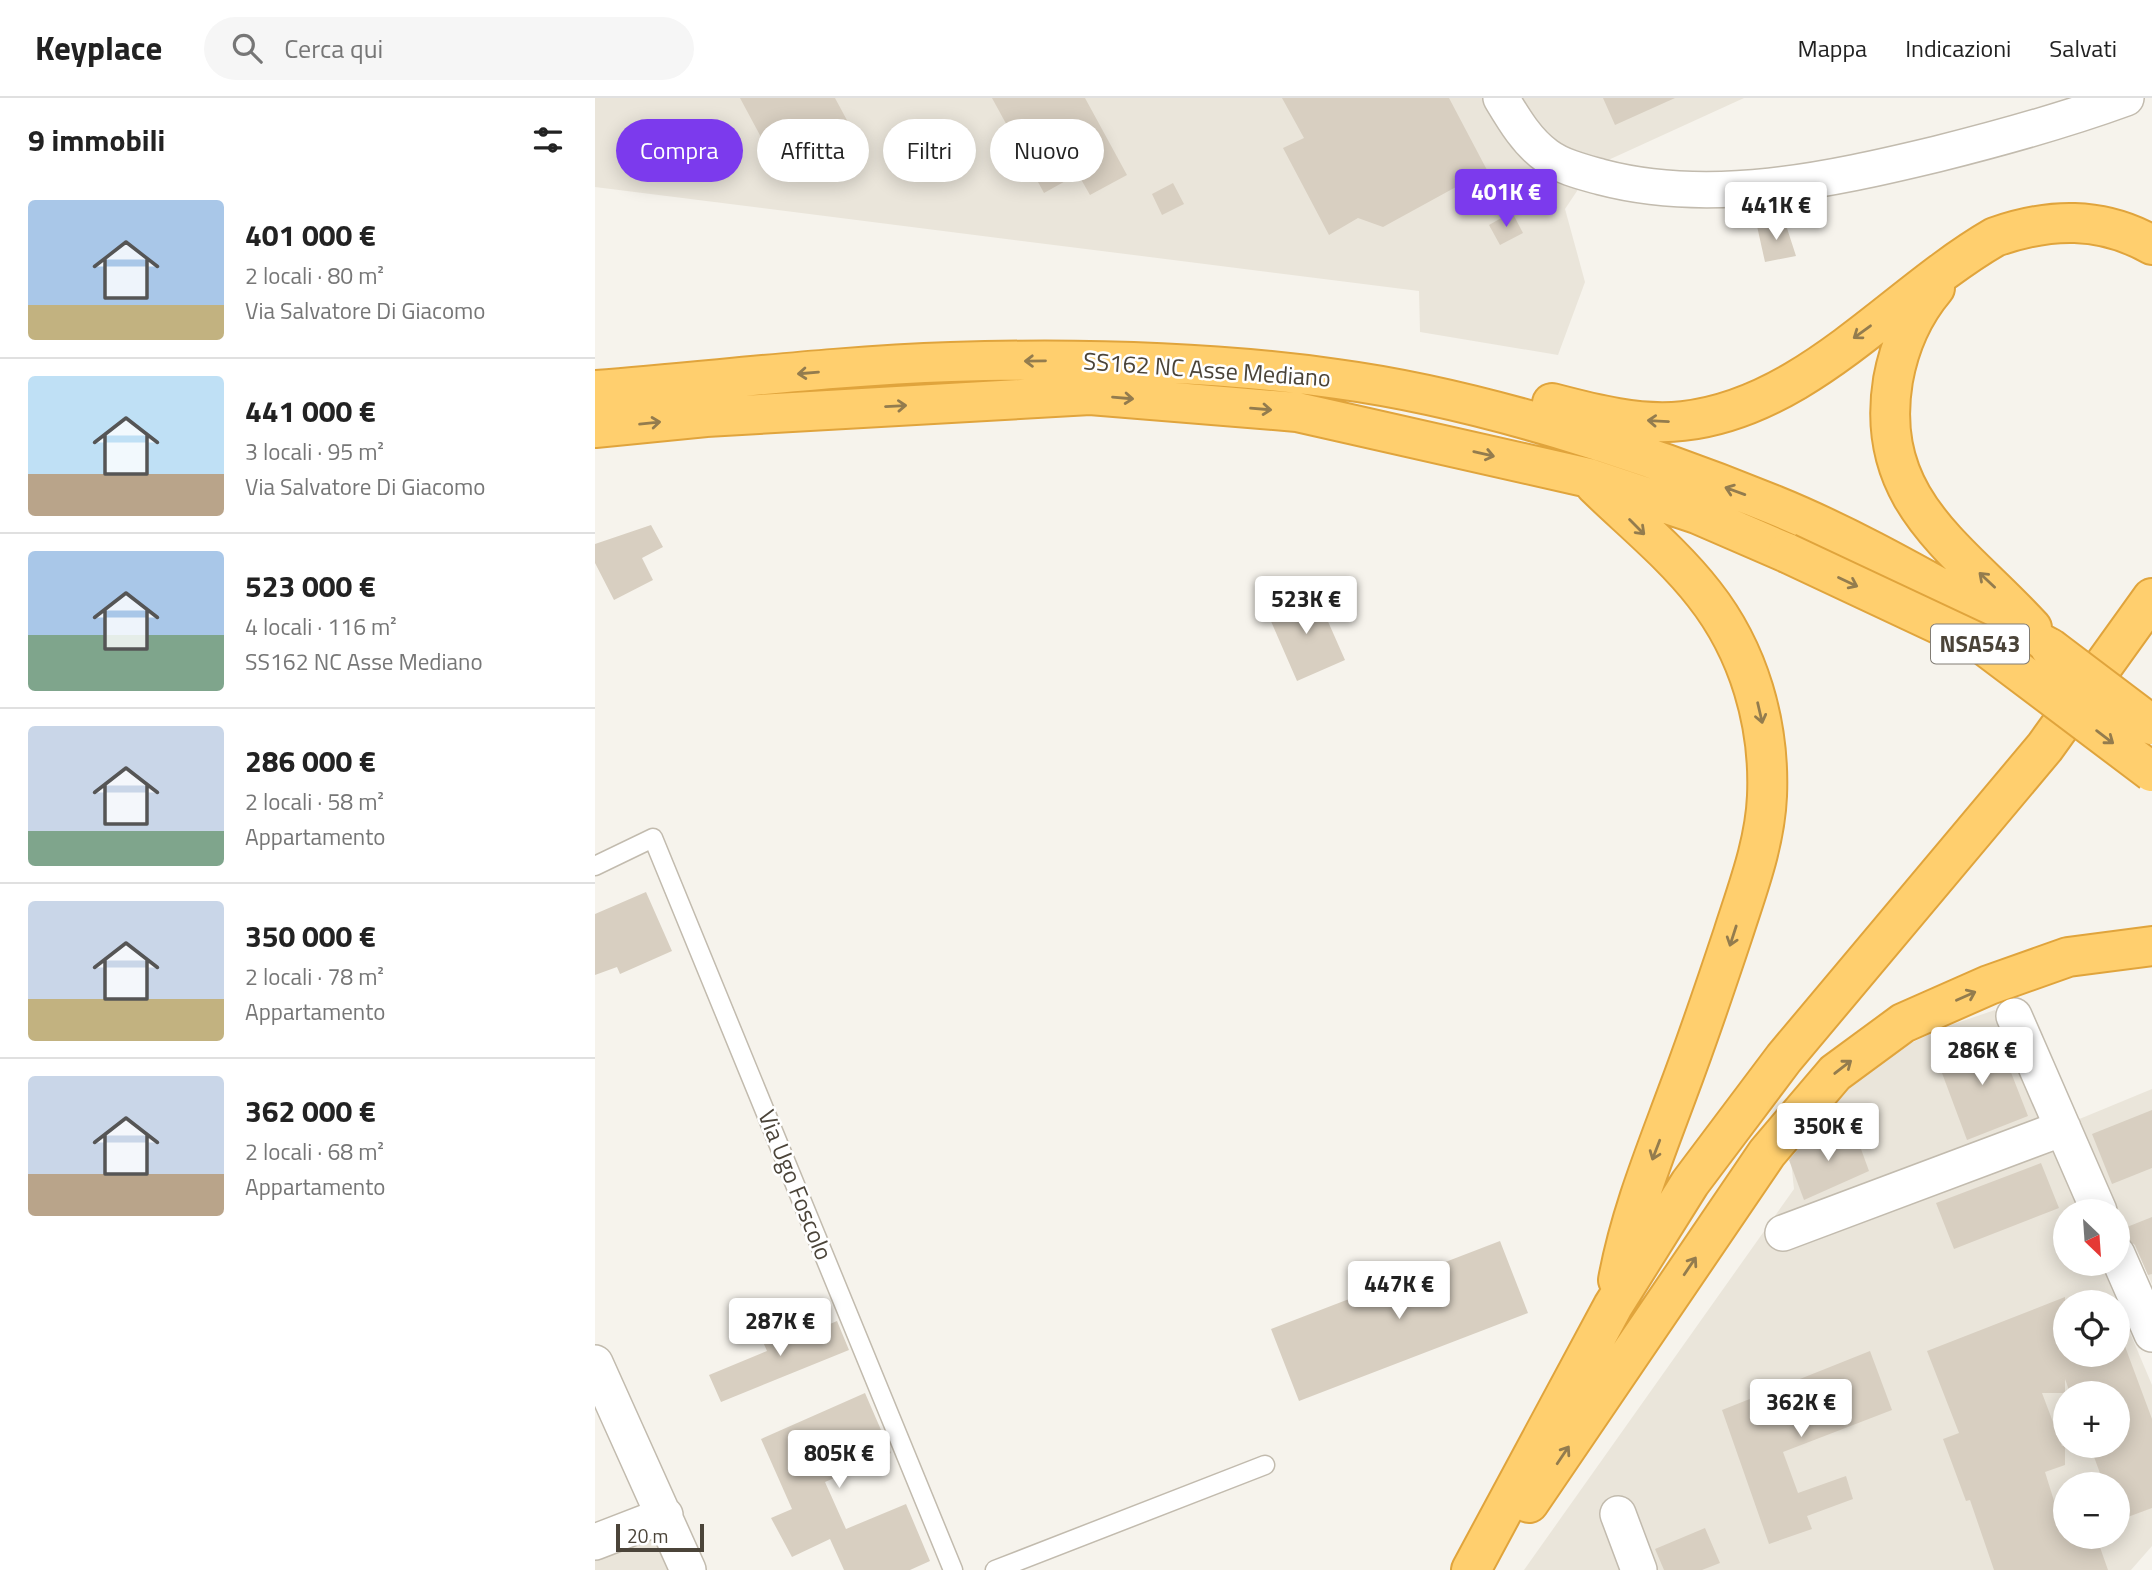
<!DOCTYPE html>
<html lang="it">
<meta charset="utf-8">
<style>
:root{--surface:#fff;--page:#f6f6f6;--text:#222;--muted:#767676;--line:#e0e0e0;--accent:#7c3aed}
body{margin:0;font-family:"Titillium Web",sans-serif;background:var(--page);color:var(--text);height:100vh;display:flex;flex-direction:column;font-size:26px;white-space:nowrap}
*{box-sizing:border-box;margin:0}
p{font-size:23px;color:var(--muted)}
.icon{flex:none;width:38px;height:38px;fill:none;stroke:currentColor;stroke-width:2;stroke-linecap:round;stroke-linejoin:round}
.map{position:relative;flex:1;overflow:hidden}
.side{display:flex;flex-direction:column;background:var(--surface);width:595px}
.side>*{flex:none}
.top-card{position:absolute;left:21px;top:21px;width:665px;height:63px;display:flex;gap:14px}
.needle{width:46px;rotate:155deg}
.fabs{position:absolute;left:1458px;top:1101px;display:grid;gap:14px}
.fabs a{display:grid;place-items:center;width:77px;height:77px;border-radius:50%;background:var(--surface);box-shadow:0 4px 18px #0003;font-size:35px}
.scale{position:absolute;left:21px;bottom:18px;width:88px;box-sizing:border-box;padding-left:7px;border:4px solid #4b4439;border-top:0;font-size:19px;line-height:24px;white-space:nowrap;color:#4b4439;-webkit-text-stroke:5px #fff;paint-order:stroke}
.price{position:absolute;translate:-50% -60px;padding:0 16px;border-radius:7px;background:#fff;color:#222;font-size:23px;line-height:46px;filter:drop-shadow(0 2px 4px #0008)}
.price::after{content:'';position:absolute;left:50%;top:42px;width:21px;height:16px;margin-left:-10px;background:inherit;clip-path:polygon(0 0,100% 0,50% 100%)}
.price.active{background:var(--accent);color:#fff}
ul{padding:0;list-style:none}
li{display:flex;align-items:center;gap:21px;height:175px;padding:0 28px}
li+li{border-top:2px solid var(--line)}
li span{display:grid;place-items:center;flex:none;width:196px;height:140px;border-radius:7px;color:#555}
li>.icon{margin-inline-start:auto}
span .icon{width:84px;height:84px;fill:#fffc;stroke-width:1}
li b{font-size:30px}
h2{display:flex;justify-content:space-between;align-items:center;height:84px;padding:0 28px;font-size:30px}
.pill{padding:0 24px;border-radius:32px;background:var(--surface);box-shadow:0 4px 18px #0003;font-size:24px;line-height:63px}
.pill.active{background:var(--accent);color:#fff}
header{display:flex;align-items:center;gap:42px;box-sizing:border-box;height:98px;padding:0 35px;background:var(--surface);border-bottom:2px solid var(--line)}
header strong{font-size:33px}
nav{display:flex;gap:38px;margin-inline-start:auto;font-size:24px}
.search{width:490px;height:63px;background:var(--page);display:flex;align-items:center;gap:18px;box-sizing:border-box;padding:0 24px;border-radius:38px;color:var(--muted);font-size:26px}
main{display:flex;flex:1;min-height:0}
.map>svg:first-child{display:block}
</style>
<header>
<strong>Keyplace</strong>
<div class="search"><svg class="icon" aria-label="search" viewBox="0 0 24 24"><circle cx="10" cy="10" r="6"/><path d="M15 15l6 6"/></svg>Cerca qui</div>
<nav><a>Mappa</a><a>Indicazioni</a><a>Salvati</a></nav>
</header>
<main>
<section class="side">
<h2>9 immobili<svg class="icon" aria-label="filters" viewBox="0 0 24 24"><path d="M4 7h16M4 17h16"/><circle cx="9" cy="7" r="2"/><circle cx="15" cy="17" r="2"/></svg></h2>
<ul>
<li><span style="background:linear-gradient(#a9c7e8 75%,#c2b280 0)"><svg class="icon" aria-label="home" viewBox="0 0 24 24"><path d="M3 11l9-7 9 7M6 9v11h12V9"/></svg></span><div><b>401 000 €</b><p>2 locali · 80 m²</p><p>Via Salvatore Di Giacomo</p></div></li>
<li><span style="background:linear-gradient(#bfe0f5 70%,#b9a48a 0)"><svg class="icon" aria-label="home" viewBox="0 0 24 24"><path d="M3 11l9-7 9 7M6 9v11h12V9"/></svg></span><div><b>441 000 €</b><p>3 locali · 95 m²</p><p>Via Salvatore Di Giacomo</p></div></li>
<li><span style="background:linear-gradient(#a9c7e8 60%,#7fa58c 0)"><svg class="icon" aria-label="home" viewBox="0 0 24 24"><path d="M3 11l9-7 9 7M6 9v11h12V9"/></svg></span><div><b>523 000 €</b><p>4 locali · 116 m²</p><p>SS162 NC Asse Mediano</p></div></li>
<li><span style="background:linear-gradient(#c9d6e8 75%,#7fa58c 0)"><svg class="icon" aria-label="home" viewBox="0 0 24 24"><path d="M3 11l9-7 9 7M6 9v11h12V9"/></svg></span><div><b>286 000 €</b><p>2 locali · 58 m²</p><p>Appartamento</p></div></li>
<li><span style="background:linear-gradient(#c9d6e8 70%,#c2b280 0)"><svg class="icon" aria-label="home" viewBox="0 0 24 24"><path d="M3 11l9-7 9 7M6 9v11h12V9"/></svg></span><div><b>350 000 €</b><p>2 locali · 78 m²</p><p>Appartamento</p></div></li>
<li><span style="background:linear-gradient(#c9d6e8 70%,#b9a48a 0)"><svg class="icon" aria-label="home" viewBox="0 0 24 24"><path d="M3 11l9-7 9 7M6 9v11h12V9"/></svg></span><div><b>362 000 €</b><p>2 locali · 68 m²</p><p>Appartamento</p></div></li>
</ul>
</section>
<div class="map">
<svg width="1557" height="1472" viewBox="0 0 1557 1472">
<rect width="100%" height="100%" fill="#f6f3ec"/>
<path fill="#eae5da" fill-rule="evenodd" d="M0 0H1149L998 69 970 111 990 184 963 257 825 234 824 193 0 89Z
M1400 912 1484 1113H1470V1166H1506L1522 1204H1470V1256H1522V1204L1557 1287V1448L1536 1472H929L1199 1091 1195 1053 1231 1010 1297 954 1350 929ZM1470 1295H1522V1348H1470ZM1470 1386H1522V1438H1470Z
M1557 991V1186L1482 1022Z
M56 1435 73 1472H0V1456Z"/>
<path fill="#d8cfc1" d="M145 0H240L268 52 230 72 217 50 181 67Z
M397 0H490L532 77 495 97 483 76 449 95Z
M687 0H854L892 72 788 129 763 120 734 137 688 50 709 40Z
M1008 0H1080L1020 27Z
M578 85 589 106 567 117 557 96Z
M917 114 928 135 905 147 894 127Z
M1190 124 1201 158 1170 164 1162 128Z
M56 427 68 449 47 460 58 482 19 502 0 465V446Z
M720 494 750 562 702 583 672 514Z
M51 794 77 853 25 876 22 869 0 877V816Z
M1401 936 1433 1018 1372 1042 1341 959Z
M1557 1012V1070L1517 1086 1497 1036Z
M1258 1029 1274 1073 1209 1102 1194 1062 1207 1047Z
M1446 1065 1464 1110 1359 1151 1341 1105Z
M1557 1119V1176L1553 1177 1540 1147 1522 1133Z
M905 1143 933 1215 704 1303 676 1231Z
M1470 1199V1256H1522V1235H1525L1557 1321V1410L1522 1423V1386H1509L1495 1348H1522V1295H1475L1470 1281V1295H1447L1467 1348H1470V1367L1450 1374 1470 1438H1501L1513 1472H1399L1375 1402 1371 1403 1348 1341 1364 1335 1332 1253Z
M202 1220 209 1237 242 1223 254 1252 126 1304 114 1277 172 1253 164 1235Z
M1275 1253 1297 1312 1188 1354 1203 1395 1251 1378 1258 1401 1212 1418 1217 1431 1174 1446 1127 1312Z
M270 1295 296 1355 230 1384 251 1431 311 1406 335 1463 315 1472H249L235 1441 197 1459 176 1420 197 1411 166 1341Z
M1110 1430 1125 1465 1107 1472H1069L1060 1451Z"/>
<g fill="none" stroke-linecap="round" stroke-linejoin="round">
<defs>
<path id="lane" d="M0 768 58 740 358 1472
M400 1472 670 1367"/>
<path id="street" d="M906 0C918 20 932 44 952 58 967 69 988 74 1006 79 1116 108 1234 82 1342 56 1406 40 1468 23 1531 0
M1419 918 1504 1113
M1188 1135 1468 1030
M1522 1156 1557 1236
M0 1265 93 1472
M1023 1416 1044 1472
M0 1444 70 1417"/>
<path id="highway" d="M1340 190C1318 216 1304 249 1298 282 1278 404 1365 451 1437 530
M0 292C118 283 237 268 356 264 484 260 614 263 742 281 883 300 1047 353 1179 407 1275 446 1364 502 1455 550
M957 305C999 316 1045 328 1088 323 1212 309 1298 198 1400 139 1454 120 1506 118 1557 147
M0 330 111 319 495 297 702 314 994 380 1102 416 1192 455
M1000 387C1036 422 1078 456 1109 496 1154 553 1175 626 1172 698 1170 746 1152 792 1138 836 1120 890 1102 943 1082 996 1059 1058 1035 1117 1023 1182
M934 1405 1172 1055 1240 975 1308 925 1394 887 1473 859 1557 848
M876 1472 1018 1208 1095 1085 1189 960 1450 649 1557 500"/>
</defs>
<use href="#lane" stroke="#c2bbae" stroke-width="21"/>
<use href="#street" stroke="#c2bbae" stroke-width="38"/>
<use href="#highway" stroke="#e0a43c" stroke-width="42"/>
<use href="#lane" stroke="#fff" stroke-width="18"/>
<use href="#street" stroke="#fff" stroke-width="35"/>
<use href="#highway" stroke="#ffcf6e" stroke-width="38"/>
<defs>
<path id="highway-bridge" d="M1192 455 1390 548 1557 674
M1455 550 1557 627"/>
</defs>
<use href="#highway-bridge" stroke="#e0a43c" stroke-width="42" stroke-linecap="butt"/>
<use href="#highway-bridge" stroke="#ffcf6e" stroke-width="38"/>
</g>
<defs><path id="oneway-shaft" d="M-6 0H5M1.5-3L5.5 0L1.5 3" fill="none" stroke-width="1.6" stroke-linecap="round" stroke-linejoin="round" transform="scale(1.75)"/></defs>
<g stroke="#937c4e">
<use href="#oneway-shaft" transform="translate(1267 234) rotate(144)"/>
<use href="#oneway-shaft" transform="translate(440 263) rotate(179)"/>
<use href="#oneway-shaft" transform="translate(213 275) rotate(175)"/>
<use href="#oneway-shaft" transform="translate(528 300) rotate(5)"/>
<use href="#oneway-shaft" transform="translate(301 308) rotate(-3)"/>
<use href="#oneway-shaft" transform="translate(666 311) rotate(5)"/>
<use href="#oneway-shaft" transform="translate(1063 323) rotate(-177)"/>
<use href="#oneway-shaft" transform="translate(55 325) rotate(-6)"/>
<use href="#oneway-shaft" transform="translate(889 356) rotate(13)"/>
<use href="#oneway-shaft" transform="translate(1140 393) rotate(-160)"/>
<use href="#oneway-shaft" transform="translate(1042 429) rotate(45)"/>
<use href="#oneway-shaft" transform="translate(1392 482) rotate(-137)"/>
<use href="#oneway-shaft" transform="translate(1253 484) rotate(25)"/>
<use href="#oneway-shaft" transform="translate(1165 615) rotate(77)"/>
<use href="#oneway-shaft" transform="translate(1510 639) rotate(37)"/>
<use href="#oneway-shaft" transform="translate(1138 838) rotate(108)"/>
<use href="#oneway-shaft" transform="translate(1371 898) rotate(-24)"/>
<use href="#oneway-shaft" transform="translate(1248 969) rotate(-38)"/>
<use href="#oneway-shaft" transform="translate(1061 1052) rotate(111)"/>
<use href="#oneway-shaft" transform="translate(1095 1168) rotate(-56)"/>
<use href="#oneway-shaft" transform="translate(968 1357) rotate(-56)"/>
</g>
<g text-anchor="middle" stroke-width="5" stroke-linejoin="round" paint-order="stroke">
<rect fill="#fff" stroke="#817c74" stroke-width="2" x="1336" y="526.5" width="98" height="39" rx="5"/>
<g font-size="23" font-weight="bold" fill="#4b4439">
<text x="1385" y="554">NSA543</text>
</g>
<g font-size="24" fill="#4b4439" stroke="#fff">
<text transform="translate(612 272) rotate(4)" y="8">SS162 NC Asse Mediano</text>
<text transform="translate(200 1087) rotate(68)" y="8">Via Ugo Foscolo</text>
</g>
</g>
</svg>
<div class="fabs">
<a><svg class="needle" viewBox="-14 -14 28 28"><path d="M0-13l5 13h-10z" fill="#e53935"/><path d="M0 13l5-13h-10z" fill="#767676"/></svg></a>
<a><svg class="icon" aria-label="locate" viewBox="0 0 24 24"><circle cx="12" cy="12" r="6"/><path d="M12 2v4M12 18v4M2 12h4M18 12h4"/></svg></a>
<a>+</a>
<a>−</a>
</div>
<div class="scale">20 m</div>
<b class="price active" style="left:911px;top:131px">401K €</b>
<b class="price" style="left:1181px;top:144px">441K €</b>
<b class="price" style="left:711px;top:538px">523K €</b>
<b class="price" style="left:1387px;top:989px">286K €</b>
<b class="price" style="left:1233px;top:1065px">350K €</b>
<b class="price" style="left:804px;top:1223px">447K €</b>
<b class="price" style="left:185px;top:1260px">287K €</b>
<b class="price" style="left:1206px;top:1341px">362K €</b>
<b class="price" style="left:244px;top:1392px">805K €</b>
<div class="top-card">
<a class="pill active">Compra</a>
<a class="pill">Affitta</a>
<a class="pill">Filtri</a>
<a class="pill">Nuovo</a>
</div>
</div>
</main>
